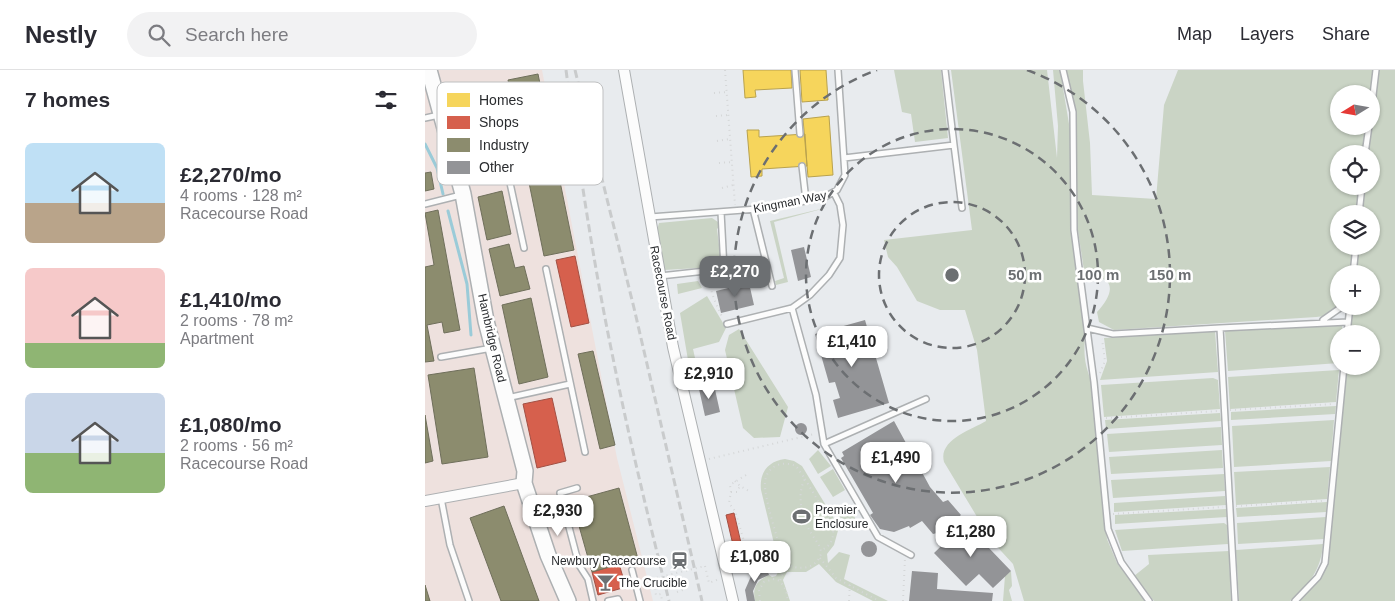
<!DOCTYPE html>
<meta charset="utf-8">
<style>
:root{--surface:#fff;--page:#f2f2f3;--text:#2b2b33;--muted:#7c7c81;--line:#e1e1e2;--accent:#6c6f72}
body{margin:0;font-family:Arial,sans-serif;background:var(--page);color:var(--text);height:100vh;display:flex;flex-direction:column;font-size:19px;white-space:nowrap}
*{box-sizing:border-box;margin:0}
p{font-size:16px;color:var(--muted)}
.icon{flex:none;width:28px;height:28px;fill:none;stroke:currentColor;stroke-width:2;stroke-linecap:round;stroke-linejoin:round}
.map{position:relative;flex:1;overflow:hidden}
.drawer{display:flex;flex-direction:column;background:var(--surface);width:425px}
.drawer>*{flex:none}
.needle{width:32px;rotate:259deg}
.controls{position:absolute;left:905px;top:15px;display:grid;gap:10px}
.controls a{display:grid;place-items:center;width:50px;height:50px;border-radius:50%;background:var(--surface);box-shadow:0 1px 4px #0004;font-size:25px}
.price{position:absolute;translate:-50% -42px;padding:0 11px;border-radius:10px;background:#fff;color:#222;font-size:16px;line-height:32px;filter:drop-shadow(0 1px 2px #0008)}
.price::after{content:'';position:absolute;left:50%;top:30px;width:15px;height:11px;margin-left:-8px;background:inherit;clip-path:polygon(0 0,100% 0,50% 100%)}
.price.current{background:var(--accent);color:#fff}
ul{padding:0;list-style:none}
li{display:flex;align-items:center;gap:15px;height:125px;padding:0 25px}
li span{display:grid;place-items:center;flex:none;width:140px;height:100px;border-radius:8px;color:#555}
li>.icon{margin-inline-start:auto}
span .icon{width:60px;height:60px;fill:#fffc;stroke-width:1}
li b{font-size:21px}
h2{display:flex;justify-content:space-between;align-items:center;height:60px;padding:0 25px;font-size:21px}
header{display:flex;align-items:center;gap:30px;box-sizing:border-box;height:70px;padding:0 25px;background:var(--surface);border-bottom:1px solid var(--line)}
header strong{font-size:24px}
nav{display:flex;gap:28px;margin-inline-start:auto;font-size:18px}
.search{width:350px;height:45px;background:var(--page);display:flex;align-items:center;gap:12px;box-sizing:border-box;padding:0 18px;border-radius:28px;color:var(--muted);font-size:19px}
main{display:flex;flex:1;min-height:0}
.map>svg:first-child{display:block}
</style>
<header>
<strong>Nestly</strong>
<div class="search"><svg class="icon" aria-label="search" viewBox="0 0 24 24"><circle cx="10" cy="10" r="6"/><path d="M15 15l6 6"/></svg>Search here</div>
<nav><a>Map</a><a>Layers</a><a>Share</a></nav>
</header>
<main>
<section class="drawer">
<h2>7 homes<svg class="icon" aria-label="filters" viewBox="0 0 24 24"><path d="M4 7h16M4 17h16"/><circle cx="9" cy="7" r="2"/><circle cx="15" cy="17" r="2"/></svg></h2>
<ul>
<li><span style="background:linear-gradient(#bfe0f5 60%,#b9a48a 0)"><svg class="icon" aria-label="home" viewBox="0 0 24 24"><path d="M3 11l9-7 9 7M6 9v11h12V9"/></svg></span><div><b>£2,270/mo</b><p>4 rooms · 128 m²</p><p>Racecourse Road</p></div></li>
<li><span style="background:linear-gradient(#f6c9c9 75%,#8fb573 0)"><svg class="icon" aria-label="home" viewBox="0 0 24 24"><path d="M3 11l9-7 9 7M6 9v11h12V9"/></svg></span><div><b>£1,410/mo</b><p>2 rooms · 78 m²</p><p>Apartment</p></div></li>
<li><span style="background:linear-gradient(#c9d6e8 60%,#8fb573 0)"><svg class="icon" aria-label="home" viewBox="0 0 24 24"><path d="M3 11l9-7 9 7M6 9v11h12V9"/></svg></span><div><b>£1,080/mo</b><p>2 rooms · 56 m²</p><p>Racecourse Road</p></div></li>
</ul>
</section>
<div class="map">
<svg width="970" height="531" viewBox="0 0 970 531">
<rect width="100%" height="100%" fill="#e8ebee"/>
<path fill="#eee1de" d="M0 0H117L192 388 228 531H0Z"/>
<path fill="#cad4c5" d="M469 0H516L523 68 490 72 486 44 477 42Z
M526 0H622L632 88 633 56 628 0H635L645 60V146L661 262C658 280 659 295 667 312L682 469 692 493 721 531H599L588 494 566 470 519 392C513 370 546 360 561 351L552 280 540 240H515L492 231 472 197 463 187 459 170 547 160Z
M640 0H658V11L665 73 667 125 731 129 739 35 753 0H949L946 24H914V56H941L937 84H914V116H934L931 144H914V176H929L925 204H914V236L900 246 891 247 689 260 674 252 672 242C689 224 693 205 660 207L653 161 650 118V48Z
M954 0H970V531H874L897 507 903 487 922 296H946V264H925L928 236H946V204H931L933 176H946V144H936L940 116H946V84H943Z
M404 137 349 152 363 212 351 215 350 211 359 208 345 151Z
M287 148 293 152 294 157 292 159 296 191 294 190 290 195 291 197 239 200 232 160 234 153Z
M273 211 277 218 253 224 252 214Z
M282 226 301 258 294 272 268 279 270 288 263 290 255 243Z
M917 254 918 264H914V293L803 301 800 261Z
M314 259 363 337 355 367 329 368 318 358 300 280 304 265Z
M790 261 793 302 675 310 682 291 679 268Z
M914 300 911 332 805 339 803 307Z
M788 308 793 310 795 339 679 347 676 315Z
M911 336 910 344 806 350V342Z
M795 343 796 351 681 359 680 350Z
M909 350 906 391 809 397 807 356Z
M796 357 797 375 684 382 682 364Z
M393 380 406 396 393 404 384 389Z
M797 380 798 398 686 404 684 387Z
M360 389 369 391 377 396 414 457 409 475 402 484 403 493 414 482 425 485 419 509 463 531H448L411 512 394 494 381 502H362L358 510 365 531H330C327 517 332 511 344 505L347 507 351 506 355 498 336 420C334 403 343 391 360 389Z
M905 397 902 429 811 435 809 402Z
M408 399 420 420 408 427 395 407Z
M799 404 800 421 688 428 686 410Z
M800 426 801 435 689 442V433Z
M902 432 901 442 812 447 811 438Z
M428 437 431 454 421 456 419 449 414 447Z
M801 439 802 447 690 454V445Z
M901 447 899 469 813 474 812 453Z
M799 453 802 455 803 474 697 481 690 460Z
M898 474C896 500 884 515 865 531H814L811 480Z
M804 481 806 531H729L709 506 724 494 723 485Z
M586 501 587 516 584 520 587 531H578L580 506Z"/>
<path fill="#f6d55c" stroke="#b9a24e" d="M318 0H366L367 18 330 20 331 27 320 28Z
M375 0H401L403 30 377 32Z
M404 46 408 105 383 107 378 49Z
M322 60H334V67L380 64 382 96 337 99V106L326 107Z"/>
<path fill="#d6604d" stroke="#a25044" d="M150 186 164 253 146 257 131 190Z
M127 328 141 391 112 398 98 334Z
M309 443 316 473 308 475 301 445Z
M194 494 201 517 173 525 167 502Z"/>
<path fill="#8c8c6e" stroke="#6f6f5b" d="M113 4 149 180 119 186 83 10Z
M6 102 9 119 0 121V103Z
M77 121 86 164 62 170 53 127Z
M13 140 35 260 19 263 17 252 2 255 9 291 0 292V197L9 195 0 143Z
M84 174 90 198 99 196 105 219 75 226 64 179Z
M106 228 123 307 94 314 77 235Z
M168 281 190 375 175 379 153 284Z
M49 298 63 387 17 394 3 305Z
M0 345 8 391 0 393Z
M194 418 213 489 167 502 147 431Z
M79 436 114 531H76L45 448Z
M0 515 5 531H0Z"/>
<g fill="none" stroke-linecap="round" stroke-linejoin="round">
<path stroke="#9acbd8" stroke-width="3" d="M0 74 12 98 18 124
M23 141 42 214 46 265"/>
</g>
<path fill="#939497" d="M379 177 386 207 373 211 366 180Z
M324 213 329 235 296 243 291 221Z
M440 250 464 333 413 348 408 330 415 328 410 312 404 313 390 264Z
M289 315 295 342 280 346 274 319Z
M469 351 505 417 518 432 523 430 536 445 516 462 508 464 497 451 485 458 484 456 469 462 455 459 445 445 448 443 416 388 419 386 417 382Z
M370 359a6 6 0 1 1 12 0a6 6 0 1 1-12 0Z
M540 453 586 501 568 518 554 504 541 516 509 483Z
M436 479a8 8 0 1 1 16 0a8 8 0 1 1-16 0Z
M341 497 344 505 333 510 328 521 330 531H322L320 520 327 504Z
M487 501 513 503 512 519 568 523 567 531H484Z"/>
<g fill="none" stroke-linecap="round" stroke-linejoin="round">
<defs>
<path id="service" d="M370 0 375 64
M638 0 648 42 649 160 669 312 683 459 696 492 724 531
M65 23 77 91 85 113 99 178
M946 42 951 0
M0 48 14 45
M529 75 537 138
M940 84 944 56
M419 88 529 75 520 0
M377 96 380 122
M32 100 77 91
M0 134 36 125
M328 139 347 216
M934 144 937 116
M225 147 345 138 400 127 412 120 420 105 413 0
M121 199 160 382
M928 204 931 176
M235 206 299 199 296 142
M367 238 391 325 399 374 453 467 486 485
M898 250 918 236
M302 254 367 238 385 225 404 205 415 188 418 155 415 135 409 123
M662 258 688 264 795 258 810 531
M795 258 923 252
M922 264 925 236
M16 287 67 278
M82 328 145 314
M399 374 501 329
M152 418 135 423 154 495 163 509 168 531
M16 428 25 475 44 531
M207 500 215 531
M183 531 193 529 194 531
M870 531 893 507 900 493 919 296"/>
<path id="minor" d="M199 0 248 277 308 531
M0 431 99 413"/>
<path id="secondary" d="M4 0 38 124 61 251 100 401 99 413 123 485 143 531"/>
</defs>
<use href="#service" stroke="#adb0b2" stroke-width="8"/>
<use href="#minor" stroke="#adb0b2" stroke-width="12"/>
<use href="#secondary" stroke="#adb0b2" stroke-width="18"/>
<path stroke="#d5d7d8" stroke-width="2" stroke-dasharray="1 4" stroke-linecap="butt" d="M300 0 310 135
M289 23 302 22
M291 46 303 45
M292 71 305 69
M294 93 307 92
M297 118 308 115
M282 207 289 229 298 249
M675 303 680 291 677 269
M805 340 908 334
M681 348 793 341
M284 389 389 364
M321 405 305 415 306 422 304 433 310 441 325 491 331 495 343 492
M380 409 408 456C409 467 407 476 396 480
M310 411 315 416 326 422
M306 422H312L315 416
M811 436 898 431
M688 444 798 437
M395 488 411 508 454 531
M361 494C374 501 391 499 396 484 396 475 390 470 386 463 377 448 371 425 380 409L371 396C357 390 341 396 340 413 339 428 353 469 357 486L361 494 355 511 361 520 363 531
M280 496 284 513 294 509
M227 509 231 525 236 524 237 531
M252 522 258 520 254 503
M335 531 334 520 339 512 349 509 355 511
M424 531 425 512
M478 531 480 488"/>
<use href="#service" stroke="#fcfcfc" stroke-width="5"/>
<use href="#minor" stroke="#fcfcfc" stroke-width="10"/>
<use href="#secondary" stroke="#fcfcfc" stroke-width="15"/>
<path stroke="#c9cbcc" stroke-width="3" stroke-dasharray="8 4" stroke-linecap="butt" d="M141 0C154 96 168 192 188 288 204 369 224 450 244 531
M150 0 209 238 277 531"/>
<path stroke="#d5d7d8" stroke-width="2" stroke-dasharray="1 4" stroke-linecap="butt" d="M227 509 280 496"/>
</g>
<g fill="none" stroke="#6c6f72" stroke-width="2.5" stroke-dasharray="9 6">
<circle cx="527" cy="205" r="73"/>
<circle cx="527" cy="205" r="146"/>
<path d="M602 0A218 218 0 1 1 452 0"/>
</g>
<defs>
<symbol id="stadium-bare" viewBox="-9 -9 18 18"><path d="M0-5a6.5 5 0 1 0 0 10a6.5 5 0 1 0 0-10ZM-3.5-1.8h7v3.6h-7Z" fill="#6c6f72" stroke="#fff" stroke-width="2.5" paint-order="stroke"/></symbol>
<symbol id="station-bare" viewBox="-9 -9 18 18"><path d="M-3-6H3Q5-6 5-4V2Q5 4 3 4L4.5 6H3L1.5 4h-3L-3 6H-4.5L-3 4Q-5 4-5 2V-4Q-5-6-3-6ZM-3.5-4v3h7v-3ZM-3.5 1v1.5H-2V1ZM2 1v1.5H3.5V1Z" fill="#6c6f72" stroke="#fff" stroke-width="2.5" paint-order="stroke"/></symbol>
<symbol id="bar-bare" viewBox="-9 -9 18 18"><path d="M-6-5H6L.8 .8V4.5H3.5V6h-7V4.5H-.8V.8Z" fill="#6c6f72" stroke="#fff" stroke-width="2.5" paint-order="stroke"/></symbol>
</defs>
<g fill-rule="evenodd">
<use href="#stadium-bare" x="364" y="434" width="25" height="25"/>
<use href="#station-bare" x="242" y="478" width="25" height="25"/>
<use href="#bar-bare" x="168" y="500" width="25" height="25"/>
</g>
<g text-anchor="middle" stroke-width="5" stroke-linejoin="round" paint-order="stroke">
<g font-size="12" fill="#2a2c2f" stroke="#fff">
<text transform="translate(365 132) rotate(-11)" y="4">Kingman Way</text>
<text transform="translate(238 223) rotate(79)" y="4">Racecourse Road</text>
<text transform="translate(67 268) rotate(77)" y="4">Hambridge Road</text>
</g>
<g font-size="12" fill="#2a2c2f" stroke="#fff" text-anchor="start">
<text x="390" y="444">Premier<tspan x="390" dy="14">Enclosure</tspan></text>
<text x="241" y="495" text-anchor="end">Newbury Racecourse</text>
<text x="194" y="517">The Crucible</text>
</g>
</g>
<rect x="12" y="12" width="166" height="103" rx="8" fill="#fff" stroke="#bfc0c1" stroke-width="1"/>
<rect x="22" y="23" width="23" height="14" fill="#f6d55c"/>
<rect x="22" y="46" width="23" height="13" fill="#d6604d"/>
<rect x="22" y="68" width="23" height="14" fill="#8c8c6e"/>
<rect x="22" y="91" width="23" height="13" fill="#939497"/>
<g font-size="14" fill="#2a2c2f">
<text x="54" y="35">Homes</text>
<text x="54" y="57">Shops</text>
<text x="54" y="80">Industry</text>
<text x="54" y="102">Other</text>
</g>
<circle cx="527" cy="205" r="8" fill="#6c6f72" stroke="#fff" stroke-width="2.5"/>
<g font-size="15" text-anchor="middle" font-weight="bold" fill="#6c6f72" stroke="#fff" stroke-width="5" stroke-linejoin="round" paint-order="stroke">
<text x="600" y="210">50 m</text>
<text x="673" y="210">100 m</text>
<text x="745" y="210">150 m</text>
</g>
</svg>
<div class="controls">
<a><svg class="needle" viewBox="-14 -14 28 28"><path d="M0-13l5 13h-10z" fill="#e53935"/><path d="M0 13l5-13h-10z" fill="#7c7c81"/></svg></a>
<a><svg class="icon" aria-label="locate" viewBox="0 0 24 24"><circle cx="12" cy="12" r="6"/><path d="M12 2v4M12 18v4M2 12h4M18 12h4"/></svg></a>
<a><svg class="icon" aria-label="layers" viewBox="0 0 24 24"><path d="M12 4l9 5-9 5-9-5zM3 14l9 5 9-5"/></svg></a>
<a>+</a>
<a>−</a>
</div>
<b class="price current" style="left:310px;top:228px">£2,270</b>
<b class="price" style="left:427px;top:298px">£1,410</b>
<b class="price" style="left:284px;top:330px">£2,910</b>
<b class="price" style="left:471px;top:414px">£1,490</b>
<b class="price" style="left:133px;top:467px">£2,930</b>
<b class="price" style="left:546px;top:488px">£1,280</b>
<b class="price" style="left:330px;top:513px">£1,080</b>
</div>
</main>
